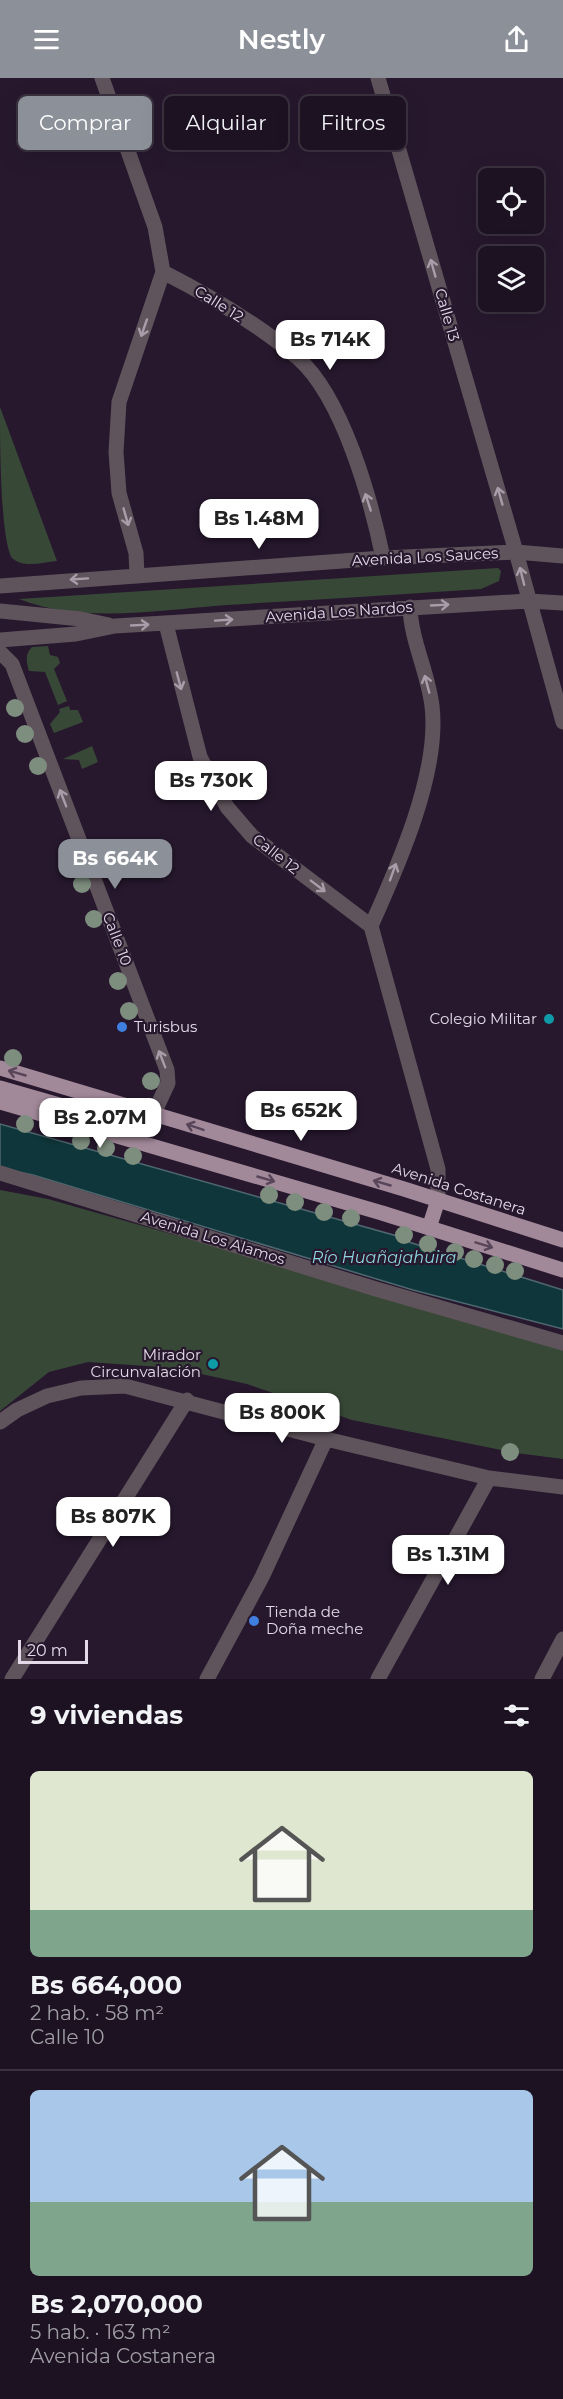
<!DOCTYPE html>
<html lang="es">
<meta charset="utf-8">
<style>
:root{--surface:#1d1222;--page:#2a202f;--text:#f1f3f6;--muted:#a09ea5;--line:#3b3240;--accent:#8c9099}
body{margin:0;font-family:Montserrat,sans-serif;background:var(--page);color:var(--text);height:100vh;display:flex;flex-direction:column;font-size:22px;white-space:nowrap}
*{box-sizing:border-box;margin:0}
p{font-size:20px;color:var(--muted)}
.icon{flex:none;width:33px;height:33px;fill:none;stroke:currentColor;stroke-width:2;stroke-linecap:round;stroke-linejoin:round}
.map{position:relative;height:1601px;overflow:hidden}
.sheet{display:flex;flex-direction:column;background:var(--surface);flex:1}
.sheet>*{flex:none}
.guide{position:absolute;left:18px;top:18px;width:528px;height:54px;display:flex;gap:12px}
.buttons{position:absolute;left:478px;top:90px;display:grid;gap:12px}
.buttons a{display:grid;place-items:center;width:66px;height:66px;border-radius:9px;background:var(--surface);box-shadow:0 6px 24px #0002,0 0 0 2px var(--line);font-size:30px}
.scale{position:absolute;left:18px;bottom:15px;width:70px;box-sizing:border-box;padding-left:6px;border:3px solid #e3d9e8;border-top:0;font-size:16px;line-height:21px;white-space:nowrap;color:#e3d9e8;-webkit-text-stroke:4px #27182e;paint-order:stroke}
.price{position:absolute;translate:-50% -51px;padding:0 14px;border-radius:12px;background:#fff;color:#222;font-size:20px;line-height:39px;filter:drop-shadow(0 2px 3px #0008)}
.price::after{content:'';position:absolute;left:50%;top:36px;width:18px;height:14px;margin-left:-9px;background:inherit;clip-path:polygon(0 0,100% 0,50% 100%)}
.price.on{background:var(--accent);color:#fff}
ul{padding:0;list-style:none}
li{display:grid;align-content:center;gap:12px;height:318px;padding:0 30px}
li+li{border-top:2px solid var(--line)}
li span{display:grid;place-items:center;height:186px;border-radius:9px;color:#555}
li>.icon{margin-inline-start:auto}
span .icon{width:108px;height:108px;fill:#fffc;stroke-width:1}
li b{font-size:26px}
h2{display:flex;justify-content:space-between;align-items:center;height:72px;padding:0 30px;font-size:26px}
.tag{padding:0 21px;border-radius:9px;background:var(--surface);box-shadow:0 6px 24px #0002,0 0 0 2px var(--line);font-size:21px;line-height:54px}
.tag.on{background:var(--accent);color:#fff}
header{display:flex;justify-content:space-between;align-items:center;height:78px;padding:0 30px;background:var(--accent);color:#fff;font-size:27px;font-weight:600}
.map>svg:first-child{display:block}
</style>
<header><svg class="icon" aria-label="menu" viewBox="0 0 24 24"><path d="M4 6h16M4 12h16M4 18h16"/></svg>Nestly<svg class="icon" aria-label="share" viewBox="0 0 24 24"><path d="M12 15V3M7 8l5-5 5 5M5 13v7h14v-7"/></svg></header>
<div class="map">
<svg width="563" height="1601" viewBox="0 0 563 1601">
<rect width="100%" height="100%" fill="#27182e"/>
<path fill="#384837" d="M0 329 57 483C43 484 24 491 12 480 0 461 0 359 0 329Z
M498 490 501 493 499 503 481 511C396 517 311 522 226 527 159 532 83 546 19 521Z
M48 568 50 577 58 579 60 585 54 591 67 623 58 627 45 594 29 593C26 583 25 576 32 569Z
M69 628 70 632H78L83 644 54 655 50 646 60 634 59 631Z
M92 668 98 684 82 691 79 682 63 681Z
M0 1112 48 1121 563 1267V1381L516 1375 352 1342 247 1306 174 1290 88 1284 49 1294 0 1333Z"/>
<path fill="#0f373b" stroke="#4f686f" stroke-width="1.5" d="M0 1046 397 1158 399 1161 563 1212V1251L413 1212 33 1097 0 1090Z"/>
<g fill="none" stroke-linecap="round" stroke-linejoin="round">
<path stroke="#60545c" stroke-width="15" d="M102 0 155 149 163 194 119 324 116 374 119 415 136 475 137 497
M378 0 516 474 563 644
M163 194C210 218 258 246 298 280 343 320 371 422 383 480
M0 508 383 480 516 474 563 478
M0 533 81 541 109 547
M166 546 200 679 227 729 252 758 371 848 438 1091V1122
M0 562 76 556 115 548 528 523 563 525
M0 574 12 586 167 992 168 1005 154 1035
M371 848C398 788 440 694 432 628 428 594 411 563 410 529
M0 1095 376 1211 563 1265
M0 1344 17 1332 47 1318 81 1310 125 1308 326 1361 489 1400 563 1409
M12 1601 187 1322
M207 1601 262 1499 326 1361
M378 1601 489 1400
M542 1601 563 1561"/>
<path stroke="#a2899a" stroke-width="15" d="M0 990 404 1111 563 1162
M0 1010 136 1049 147 1046 154 1035
M0 1024 382 1135 563 1192
M429 1150 438 1122"/>
</g>
<g fill="#7d8d7e">
<circle cx="15" cy="630" r="9"/>
<circle cx="25" cy="656" r="9"/>
<circle cx="38" cy="688" r="9"/>
<circle cx="82" cy="806" r="9"/>
<circle cx="94" cy="841" r="9"/>
<circle cx="118" cy="903" r="9"/>
<circle cx="129" cy="933" r="9"/>
<circle cx="13" cy="980" r="9"/>
<circle cx="151" cy="1003" r="9"/>
<circle cx="25" cy="1046" r="9"/>
<circle cx="81" cy="1063" r="9"/>
<circle cx="106" cy="1070" r="9"/>
<circle cx="133" cy="1078" r="9"/>
<circle cx="269" cy="1117" r="9"/>
<circle cx="295" cy="1124" r="9"/>
<circle cx="324" cy="1134" r="9"/>
<circle cx="351" cy="1140" r="9"/>
<circle cx="404" cy="1157" r="9"/>
<circle cx="428" cy="1166" r="9"/>
<circle cx="455" cy="1174" r="9"/>
<circle cx="474" cy="1181" r="9"/>
<circle cx="495" cy="1187" r="9"/>
<circle cx="515" cy="1193" r="9"/>
<circle cx="510" cy="1374" r="9"/>
</g>
<defs><path id="oneway-shaft" d="M-6 0H5M1.5-3L5.5 0L1.5 3" fill="none" stroke-width="1.6" stroke-linecap="round" stroke-linejoin="round" transform="scale(1.5)"/></defs>
<g stroke="#a89da9">
<use href="#oneway-shaft" transform="translate(433 190) rotate(-106)"/>
<use href="#oneway-shaft" transform="translate(144 250) rotate(109)"/>
<use href="#oneway-shaft" transform="translate(500 418) rotate(-106)"/>
<use href="#oneway-shaft" transform="translate(368 424) rotate(-108)"/>
<use href="#oneway-shaft" transform="translate(126 439) rotate(74)"/>
<use href="#oneway-shaft" transform="translate(522 498) rotate(-104)"/>
<use href="#oneway-shaft" transform="translate(79 501) rotate(176)"/>
<use href="#oneway-shaft" transform="translate(440 527) rotate(-3)"/>
<use href="#oneway-shaft" transform="translate(224 542) rotate(-4)"/>
<use href="#oneway-shaft" transform="translate(140 547) rotate(-3)"/>
<use href="#oneway-shaft" transform="translate(179 603) rotate(75)"/>
<use href="#oneway-shaft" transform="translate(427 606) rotate(-105)"/>
<use href="#oneway-shaft" transform="translate(63 720) rotate(-111)"/>
<use href="#oneway-shaft" transform="translate(393 794) rotate(-70)"/>
<use href="#oneway-shaft" transform="translate(318 808) rotate(37)"/>
<use href="#oneway-shaft" transform="translate(162 981) rotate(-111)"/>
</g>
<g stroke="#584559">
<use href="#oneway-shaft" transform="translate(17 995) rotate(-164)"/>
<use href="#oneway-shaft" transform="translate(195 1049) rotate(-161)"/>
<use href="#oneway-shaft" transform="translate(266 1101) rotate(16)"/>
<use href="#oneway-shaft" transform="translate(382 1105) rotate(-164)"/>
<use href="#oneway-shaft" transform="translate(484 1167) rotate(17)"/>
</g>
<g fill="#0f9aa8" stroke="#27182e" stroke-width="2">
<circle cx="549" cy="941" r="6"/>
<circle cx="213" cy="1286" r="6"/>
</g>
<g fill="#3f7fe0" stroke="#27182e" stroke-width="2">
<circle cx="122" cy="949" r="6"/>
<circle cx="254" cy="1543" r="6"/>
</g>
<g text-anchor="middle" stroke-width="4.5" stroke-linejoin="round" paint-order="stroke">
<g font-size="15" fill="#e3d9e8" stroke="#27182e">
<text transform="translate(219 226) rotate(32)" y="5">Calle 12</text>
<text transform="translate(447 237) rotate(74)" y="5">Calle 13</text>
<text transform="translate(425 479) rotate(-3)" y="5">Avenida Los Sauces</text>
<text transform="translate(339 534) rotate(-4)" y="5">Avenida Los Nardos</text>
<text transform="translate(276 776) rotate(38)" y="5">Calle 12</text>
<text transform="translate(117 861) rotate(69)" y="5">Calle 10</text>
<text transform="translate(459 1111) rotate(18)" y="5">Avenida Costanera</text>
<text transform="translate(213 1160) rotate(17)" y="5">Avenida Los Alamos</text>
</g>
<g font-size="15" fill="#e3d9e8" stroke="#27182e" text-anchor="end">
<text x="537" y="946">Colegio Militar</text>
<text x="134" y="954" text-anchor="start">Turisbus</text>
<text x="201" y="1282">Mirador<tspan x="201" dy="17">Circunvalación</tspan></text>
<text x="266" y="1539" text-anchor="start">Tienda de<tspan x="266" dy="17">Doña meche</tspan></text>
</g>
<g font-size="16" font-style="italic" fill="#8dd7df" stroke="#27182e">
<text x="384" y="1185">Río Huañajahuira</text>
</g>
</g>
</svg>
<div class="buttons">
<a><svg class="icon" aria-label="locate" viewBox="0 0 24 24"><circle cx="12" cy="12" r="6"/><path d="M12 2v4M12 18v4M2 12h4M18 12h4"/></svg></a>
<a><svg class="icon" aria-label="layers" viewBox="0 0 24 24"><path d="M12 4l9 5-9 5-9-5zM3 14l9 5 9-5"/></svg></a>
</div>
<div class="scale">20 m</div>
<b class="price" style="left:330px;top:293px">Bs 714K</b>
<b class="price" style="left:259px;top:472px">Bs 1.48M</b>
<b class="price" style="left:211px;top:734px">Bs 730K</b>
<b class="price on" style="left:115px;top:812px">Bs 664K</b>
<b class="price" style="left:301px;top:1064px">Bs 652K</b>
<b class="price" style="left:100px;top:1071px">Bs 2.07M</b>
<b class="price" style="left:282px;top:1366px">Bs 800K</b>
<b class="price" style="left:113px;top:1470px">Bs 807K</b>
<b class="price" style="left:448px;top:1508px">Bs 1.31M</b>
<div class="guide">
<a class="tag on">Comprar</a>
<a class="tag">Alquilar</a>
<a class="tag">Filtros</a>
</div>
</div>
<section class="sheet">
<h2>9 viviendas<svg class="icon" aria-label="filters" viewBox="0 0 24 24"><path d="M4 7h16M4 17h16"/><circle cx="9" cy="7" r="2"/><circle cx="15" cy="17" r="2"/></svg></h2>
<ul>
<li><span style="background:linear-gradient(#dfe7d0 75%,#7fa58c 0)"><svg class="icon" aria-label="home" viewBox="0 0 24 24"><path d="M3 11l9-7 9 7M6 9v11h12V9"/></svg></span><div><b>Bs 664,000</b><p>2 hab. · 58 m²</p><p>Calle 10</p></div></li>
<li><span style="background:linear-gradient(#a9c7e8 60%,#7fa58c 0)"><svg class="icon" aria-label="home" viewBox="0 0 24 24"><path d="M3 11l9-7 9 7M6 9v11h12V9"/></svg></span><div><b>Bs 2,070,000</b><p>5 hab. · 163 m²</p><p>Avenida Costanera</p></div></li>
</ul>
</section>
